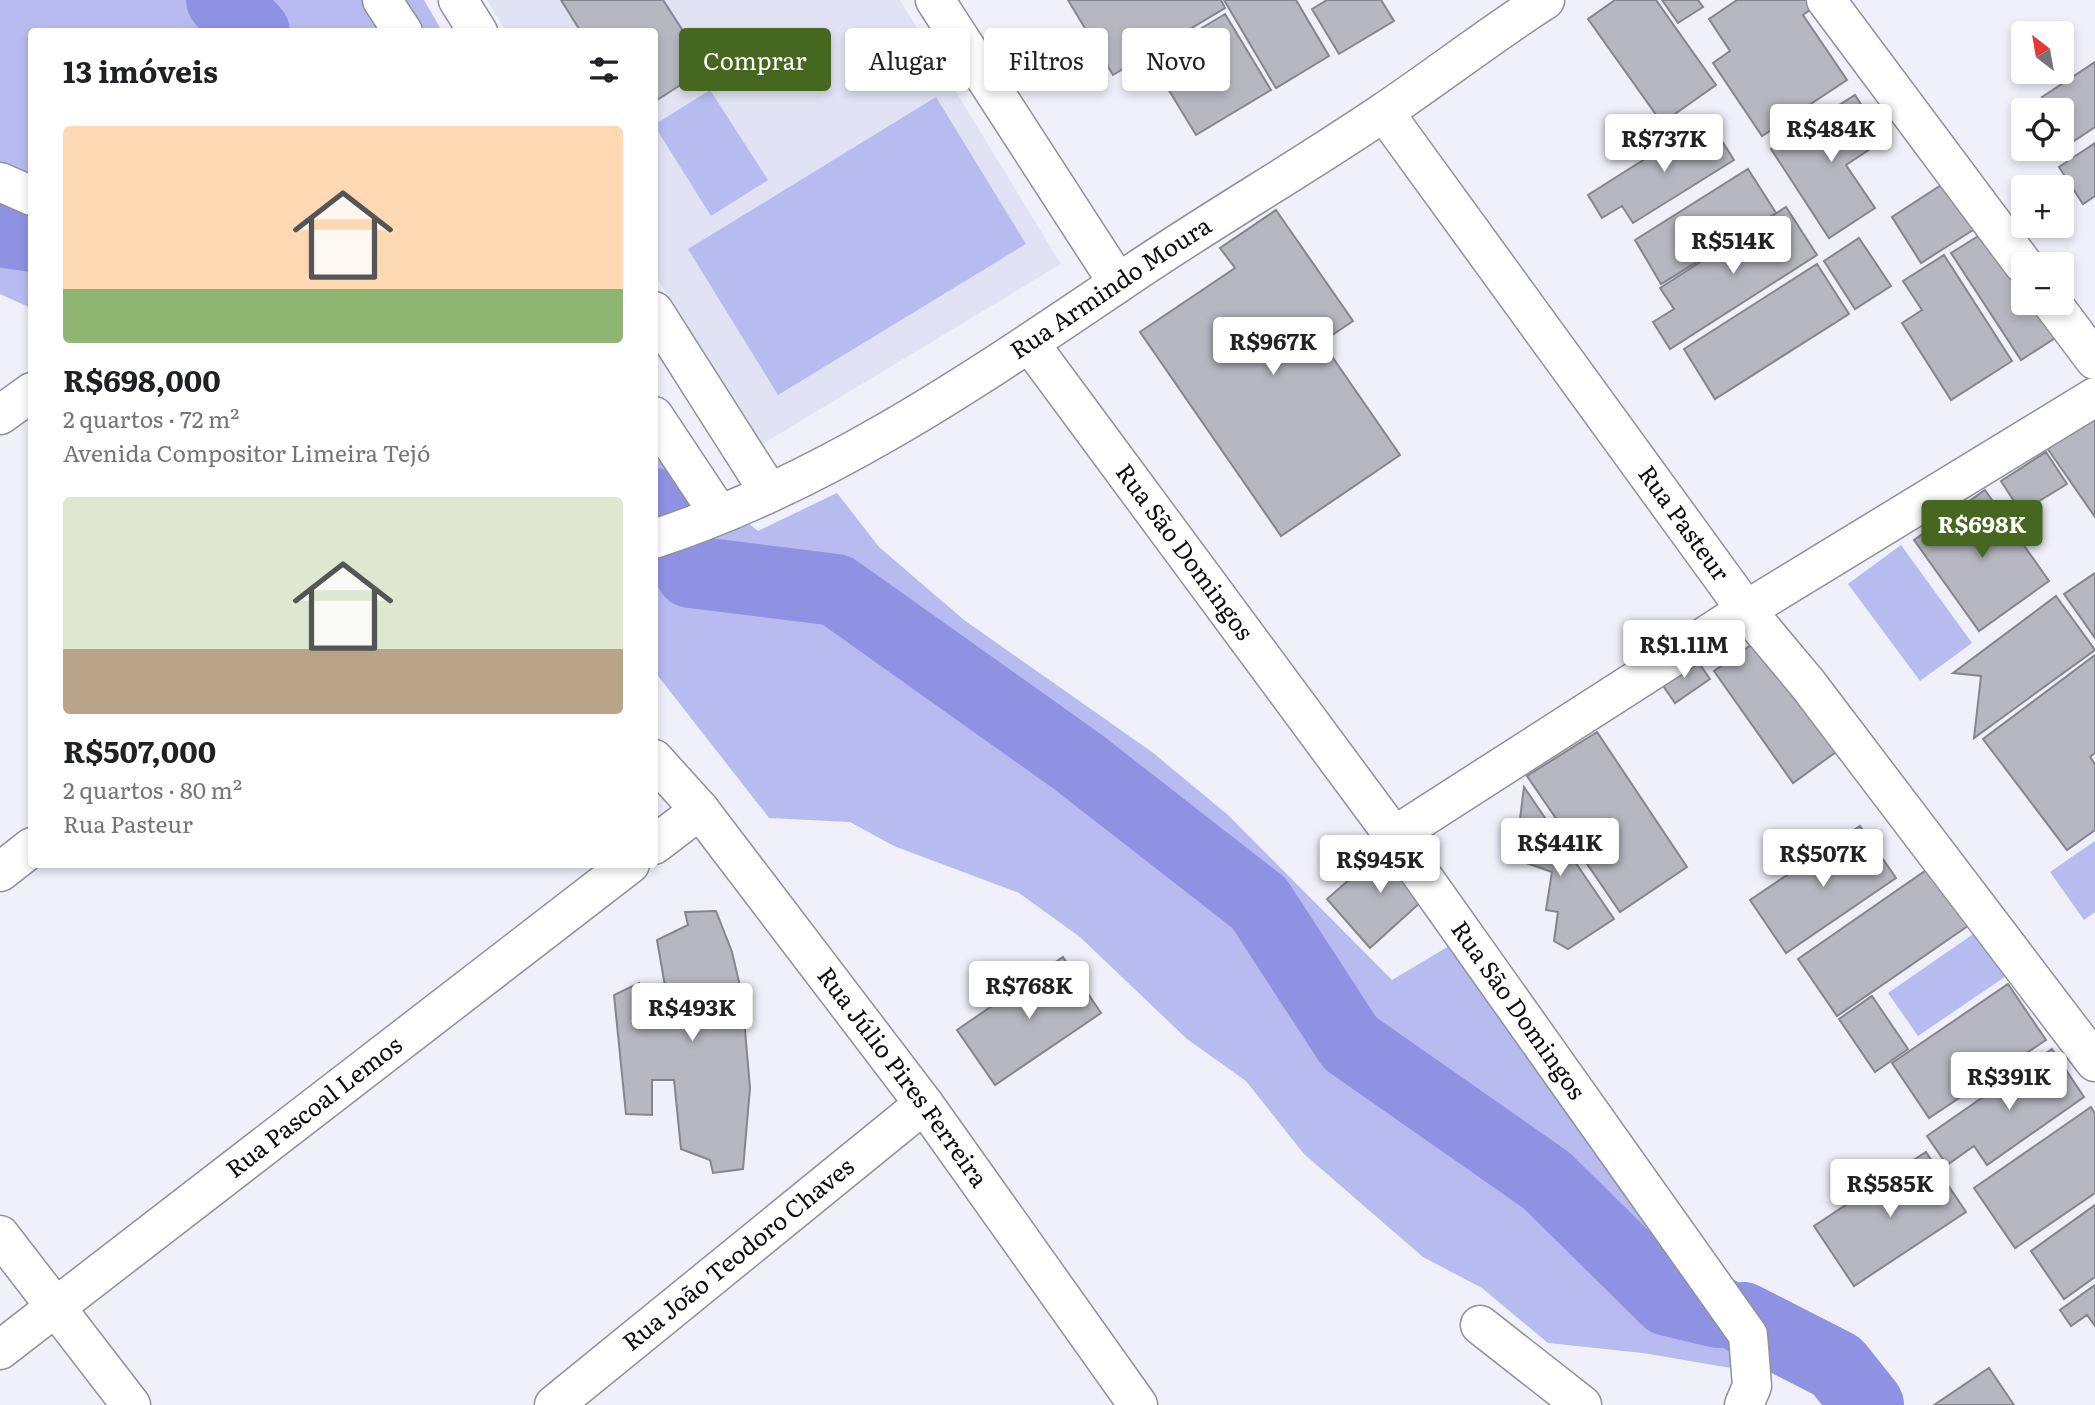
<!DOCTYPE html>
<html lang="pt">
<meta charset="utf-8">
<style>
:root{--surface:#fff;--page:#f2f2f2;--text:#202124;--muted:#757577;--accent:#45671f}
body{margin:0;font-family:Literata,serif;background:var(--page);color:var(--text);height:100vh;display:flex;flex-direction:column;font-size:26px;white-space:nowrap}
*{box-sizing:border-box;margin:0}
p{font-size:23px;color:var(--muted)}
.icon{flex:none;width:38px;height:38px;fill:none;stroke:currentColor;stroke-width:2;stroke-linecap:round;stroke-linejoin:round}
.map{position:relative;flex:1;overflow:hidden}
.details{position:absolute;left:28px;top:28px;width:630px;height:840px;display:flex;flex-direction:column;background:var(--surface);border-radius:7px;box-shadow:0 4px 10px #0003}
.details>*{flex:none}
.hud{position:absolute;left:679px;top:28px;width:665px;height:63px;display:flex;gap:14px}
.needle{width:46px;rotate:329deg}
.buttons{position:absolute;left:2011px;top:21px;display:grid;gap:14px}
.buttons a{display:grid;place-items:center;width:63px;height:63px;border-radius:7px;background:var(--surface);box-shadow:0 4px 10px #0003;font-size:35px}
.price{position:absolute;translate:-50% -60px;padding:0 16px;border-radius:7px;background:#fff;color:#222;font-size:23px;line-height:46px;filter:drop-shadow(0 2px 4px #0008)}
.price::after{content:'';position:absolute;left:50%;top:42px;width:21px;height:16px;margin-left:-10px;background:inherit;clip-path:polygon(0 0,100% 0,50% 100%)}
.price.current{background:var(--accent);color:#fff}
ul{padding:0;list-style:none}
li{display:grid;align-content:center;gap:14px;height:371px;padding:0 35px}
li span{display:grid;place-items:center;height:217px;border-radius:7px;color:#555}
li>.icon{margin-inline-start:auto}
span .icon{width:126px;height:126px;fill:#fffc;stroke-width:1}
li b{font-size:30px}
h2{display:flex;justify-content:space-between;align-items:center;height:84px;padding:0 35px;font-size:30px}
.pill{padding:0 24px;border-radius:7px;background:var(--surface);box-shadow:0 4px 10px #0003;font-size:24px;line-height:63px}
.pill.current{background:var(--accent);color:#fff}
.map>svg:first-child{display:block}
</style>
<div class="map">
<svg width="2095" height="1405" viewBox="0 0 2095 1405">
<rect width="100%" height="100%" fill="#eff0fa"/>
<path fill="#e1e3f4" d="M487 0H900L1061 264 759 446 655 275 654 32 506 31Z"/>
<path fill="#b7bbef" d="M0 0H424L442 31 32 32 31 308 0 294Z
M710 90 768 180 711 216 654 125Z
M936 97 1026 244 778 395 688 249Z
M654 400 705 488 758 531 837 493 879 547 964 620 1152 752 1228 815 1392 980 1471 933 1722 1275 1731 1368 1643 1353 1548 1343 1482 1288 1423 1257 1304 1154 1246 1081 1187 1039 1080 937 1019 893 894 846 850 822 769 818 655 672Z
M1901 545 1972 643 1920 681 1848 584Z
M2095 841V912L2084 920 2050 872Z
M1982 928 2012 972 1918 1036 1888 993Z"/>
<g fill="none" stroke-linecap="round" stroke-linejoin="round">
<path stroke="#8f92e3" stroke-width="72" d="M222 0 254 32
M0 231 32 236
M654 504 691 572 836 590 1078 762 1259 903 1350 1043 1546 1180 1668 1300 1718 1312
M1743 1318 1837 1366 1868 1405"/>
</g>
<path fill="#b6b7c0" stroke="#84858d" stroke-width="2" d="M561 0H663L707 68 654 102V32H581Z
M1068 0H1221L1225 8 1113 75Z
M1224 0H1296L1329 56 1276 88Z
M1327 0H1381L1394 21 1339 54 1312 9Z
M1615 0H1656L1716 85 1662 123 1588 19Z
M1662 0H1698L1703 7 1678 23Z
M1737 0H1809L1814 7 1803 15 1847 80 1762 136 1713 63 1730 51 1709 19Z
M1225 14 1271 90 1196 135 1150 59Z
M2095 62V127L2071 143 2062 128V110H2050L2042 97Z
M1855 95 1884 140 1846 165 1875 208 1829 238 1771 149Z
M1708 119 1734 160 1633 223 1622 206 1602 218 1588 195Z
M2095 143V196L2083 204 2059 167Z
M1748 169 1776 213 1661 284 1635 240Z
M1952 178 1981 225 1921 263 1892 217Z
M1786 207 1817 255 1670 349 1653 322 1674 309 1660 288Z
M1276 210 1353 321 1322 342 1400 455 1281 536 1140 332 1235 268 1220 248Z
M1991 228 2023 277V303H2039L2060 335 2021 360 1951 253Z
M1859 238 1891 286 1855 309 1824 261Z
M1944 255 2012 361 1951 400 1902 323 1922 310 1903 281Z
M1817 264 1849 314 1715 399 1684 349Z
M2095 406V517L2043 442Z
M2046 452 2067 484 2021 512 2001 481Z
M1985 490 2049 581 1979 631 1914 540Z
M2095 573V638L2064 594Z
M2056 596 2095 650 1974 738 1981 676 1953 673Z
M1764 636 1843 747 1793 783 1714 671Z
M2095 655V753L2090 757 2095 764V830L2067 850 1983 739Z
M1694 656 1710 679 1675 703 1659 680Z
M1597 732 1687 867 1620 912 1527 776Z
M1524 787 1614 919 1568 949 1554 941 1558 912 1546 910 1552 872 1515 859Z
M1860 826 1896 878 1786 953 1750 900Z
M1391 843 1433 891 1370 948 1327 899Z
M1938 862 1978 919 1837 1016 1798 959Z
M716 911 732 952 742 995 750 1088 743 1169 713 1173 710 1160 681 1149 674 1080H652V1115L626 1114 614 995 639 983 644 1011 669 1009 657 940 688 925 685 912Z
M1063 957 1101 1013 995 1085 957 1030Z
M2008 984 2046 1040 1929 1118 1892 1063Z
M1872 996 1908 1049 1875 1072 1839 1019Z
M2052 1049 2084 1097 1987 1165 1974 1146 1947 1165 1927 1136Z
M2091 1107 2095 1114V1193L2015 1248 1974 1188Z
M1926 1152 1966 1212 1854 1286 1814 1226Z
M2095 1205V1277L2064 1299 2031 1251Z
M2095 1285V1326L2087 1315 2071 1326 2060 1310Z
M1989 1368 2014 1405H1934Z"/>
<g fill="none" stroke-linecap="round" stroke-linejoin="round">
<defs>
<g id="minor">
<path d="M382 0 403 32"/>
<path d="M458 0 478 32"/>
<path d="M935 0 1118 283"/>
<path d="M1826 0 2023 264"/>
<path id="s1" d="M1384 112 1746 610 1807 683 2095 1062"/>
<path d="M0 182 32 196"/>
<path d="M2052 303 2095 360"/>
<path d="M654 311 769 492"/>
<path id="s2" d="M1030 344 1394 836 1748 1335 1752 1386 1744 1405"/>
<path d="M0 415 32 392"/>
<path d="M654 416 719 514"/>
<path id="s3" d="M654 539C822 484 972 382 1117 284 1204 224 1297 171 1384 112 1439 75 1490 35 1545 0"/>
<path id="s4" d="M654 759 700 810 924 1104 1138 1405"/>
<path d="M1394 836 1746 610 2095 397"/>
<path d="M654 845 700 810"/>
<path d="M0 872 32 847"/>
<path d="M0 1235 131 1405"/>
<path d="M1480 1325 1582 1405"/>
<path id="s5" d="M0 1350 630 864"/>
<path id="s6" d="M554 1405 924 1104"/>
</g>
</defs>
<use href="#minor" stroke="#8f9099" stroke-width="41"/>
<use href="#minor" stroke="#fff" stroke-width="38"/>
</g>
<g text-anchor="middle" stroke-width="6" stroke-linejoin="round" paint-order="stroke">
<g font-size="24" fill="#0e0e11" stroke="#fefefe">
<text dy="8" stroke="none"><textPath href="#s3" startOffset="523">Rua Armindo Moura</textPath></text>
<text dy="8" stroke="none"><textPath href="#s1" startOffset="509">Rua Pasteur</textPath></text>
<text dy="8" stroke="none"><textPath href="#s2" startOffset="259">Rua São Domingos</textPath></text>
<text dy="8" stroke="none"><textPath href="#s2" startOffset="826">Rua São Domingos</textPath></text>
<text dy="8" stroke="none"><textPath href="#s4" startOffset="404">Rua Júlio Pires Ferreira</textPath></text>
<text dy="8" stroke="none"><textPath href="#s5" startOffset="397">Rua Pascoal Lemos</textPath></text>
<text dy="8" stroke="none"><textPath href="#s6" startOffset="238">Rua João Teodoro Chaves</textPath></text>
</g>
</g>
</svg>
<div class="buttons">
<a><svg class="needle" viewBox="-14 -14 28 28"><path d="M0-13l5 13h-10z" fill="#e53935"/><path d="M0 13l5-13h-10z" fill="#757577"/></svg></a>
<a><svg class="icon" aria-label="locate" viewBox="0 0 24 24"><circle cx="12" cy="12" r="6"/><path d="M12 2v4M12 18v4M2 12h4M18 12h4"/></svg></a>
<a>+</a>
<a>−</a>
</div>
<b class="price" style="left:1831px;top:164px">R$484K</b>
<b class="price" style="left:1664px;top:174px">R$737K</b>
<b class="price" style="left:1733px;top:276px">R$514K</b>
<b class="price" style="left:1273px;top:377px">R$967K</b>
<b class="price current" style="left:1982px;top:560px">R$698K</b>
<b class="price" style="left:1684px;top:680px">R$1.11M</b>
<b class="price" style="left:1560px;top:878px">R$441K</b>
<b class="price" style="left:1823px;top:889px">R$507K</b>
<b class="price" style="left:1380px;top:895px">R$945K</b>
<b class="price" style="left:1029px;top:1021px">R$768K</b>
<b class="price" style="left:692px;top:1043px">R$493K</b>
<b class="price" style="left:2009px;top:1112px">R$391K</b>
<b class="price" style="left:1890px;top:1219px">R$585K</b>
<div class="hud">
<a class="pill current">Comprar</a>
<a class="pill">Alugar</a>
<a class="pill">Filtros</a>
<a class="pill">Novo</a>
</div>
<section class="details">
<h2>13 imóveis<svg class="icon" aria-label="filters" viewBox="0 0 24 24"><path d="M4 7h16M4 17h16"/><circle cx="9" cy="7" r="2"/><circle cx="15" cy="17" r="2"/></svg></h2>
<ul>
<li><span style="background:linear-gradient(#ffd9b3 75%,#8fb573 0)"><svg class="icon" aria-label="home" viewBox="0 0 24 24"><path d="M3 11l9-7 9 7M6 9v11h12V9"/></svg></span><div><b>R$698,000</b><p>2 quartos · 72 m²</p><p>Avenida Compositor Limeira Tejó</p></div></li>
<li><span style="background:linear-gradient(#dfe7d0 70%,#b9a48a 0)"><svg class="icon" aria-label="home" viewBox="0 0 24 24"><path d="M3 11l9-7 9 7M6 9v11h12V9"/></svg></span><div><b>R$507,000</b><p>2 quartos · 80 m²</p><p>Rua Pasteur</p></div></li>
</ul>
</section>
</div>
